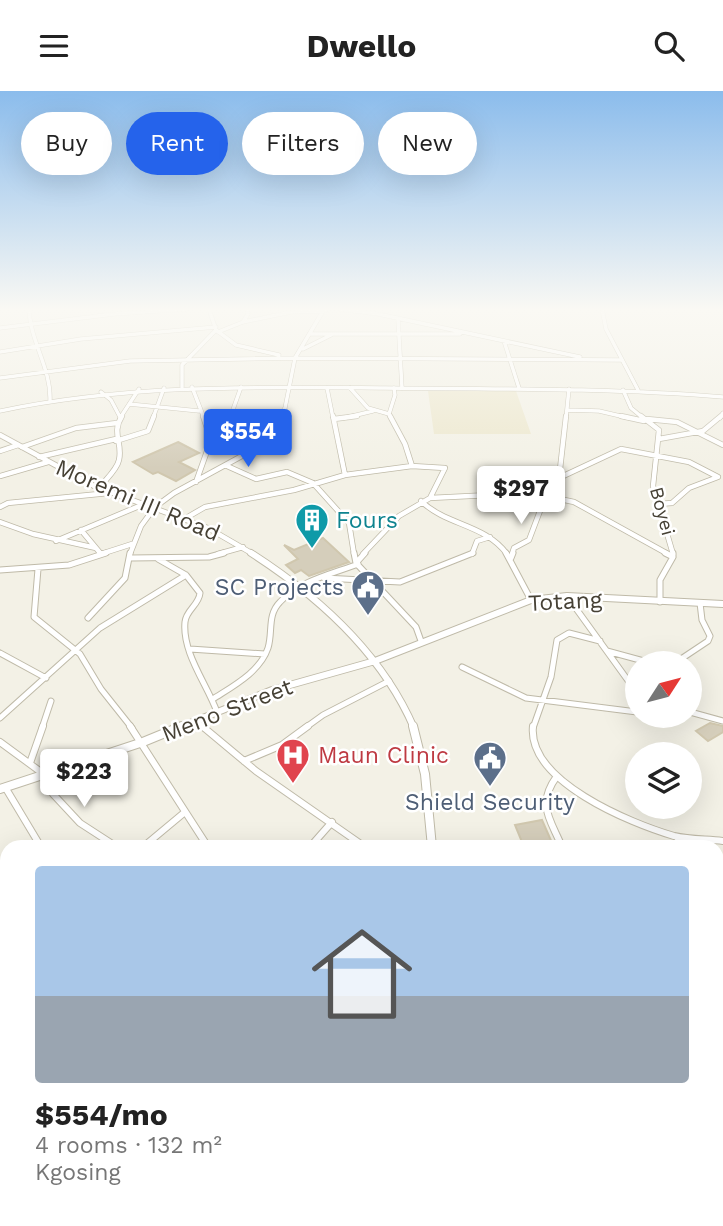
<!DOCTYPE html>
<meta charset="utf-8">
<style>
:root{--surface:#fff;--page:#f2f2f2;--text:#222;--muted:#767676;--line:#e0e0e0;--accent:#2563eb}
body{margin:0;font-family:"Work Sans",sans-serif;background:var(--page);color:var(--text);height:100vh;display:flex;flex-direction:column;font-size:26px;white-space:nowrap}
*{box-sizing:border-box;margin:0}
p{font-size:23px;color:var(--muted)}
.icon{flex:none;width:38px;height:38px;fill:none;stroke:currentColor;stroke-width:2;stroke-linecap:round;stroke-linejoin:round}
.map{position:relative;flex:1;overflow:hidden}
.details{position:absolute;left:0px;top:749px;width:724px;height:387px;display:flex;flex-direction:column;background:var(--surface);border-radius:21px 21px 0 0;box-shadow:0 7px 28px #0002}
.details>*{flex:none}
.top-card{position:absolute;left:21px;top:21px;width:682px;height:63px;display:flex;gap:14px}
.needle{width:46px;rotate:54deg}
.tools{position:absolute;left:625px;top:560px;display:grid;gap:14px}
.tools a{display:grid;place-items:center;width:77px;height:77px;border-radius:50%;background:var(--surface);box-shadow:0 7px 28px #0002;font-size:35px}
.price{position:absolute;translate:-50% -60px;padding:0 16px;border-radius:7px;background:#fff;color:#222;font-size:23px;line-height:46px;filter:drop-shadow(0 2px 4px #0008)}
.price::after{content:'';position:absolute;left:50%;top:42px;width:21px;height:16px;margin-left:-10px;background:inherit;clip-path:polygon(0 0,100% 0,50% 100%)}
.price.active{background:var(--accent);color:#fff}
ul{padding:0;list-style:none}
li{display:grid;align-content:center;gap:14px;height:371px;padding:0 35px}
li+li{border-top:2px solid var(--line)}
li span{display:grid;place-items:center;height:217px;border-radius:7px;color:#555}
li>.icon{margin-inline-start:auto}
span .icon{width:126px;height:126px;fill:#fffc;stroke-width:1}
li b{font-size:30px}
.chip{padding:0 24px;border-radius:32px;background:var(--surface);box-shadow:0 7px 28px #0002;font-size:24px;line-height:63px}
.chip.active{background:var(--accent);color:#fff}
header{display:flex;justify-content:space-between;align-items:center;height:91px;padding:0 35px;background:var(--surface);font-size:32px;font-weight:700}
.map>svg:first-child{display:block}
</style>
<header><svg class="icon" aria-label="menu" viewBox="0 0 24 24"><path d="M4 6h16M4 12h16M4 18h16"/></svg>Dwello<svg class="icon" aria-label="search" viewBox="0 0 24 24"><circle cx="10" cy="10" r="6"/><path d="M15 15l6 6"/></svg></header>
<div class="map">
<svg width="723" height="1135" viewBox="0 0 723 1135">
<rect width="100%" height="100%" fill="#f3f1e6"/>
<path fill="#f6ead0" d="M718 876H723V976L718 960Z"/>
<path fill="#ede8cf" d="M428 300H516L531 343H434Z"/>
<path fill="#d5cebb" stroke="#d0c7ae" stroke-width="2" d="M178 351 199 362 179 371 195 379 176 390 158 381 153 383 133 371Z
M323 447 349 471 309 485 301 479 295 482 286 474 298 468 284 454 294 459Z
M710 632 723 635V641L708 650 696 640Z
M542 729 553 754 524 756 515 734Z
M416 1129H444L446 1135H402Z"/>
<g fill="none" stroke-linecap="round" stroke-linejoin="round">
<defs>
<path id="minor-far4" d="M29 218C30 250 51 277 50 309
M339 218 378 223 580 266
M398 228 402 297
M243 231 291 221 323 220
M0 237 114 223 187 218
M216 239 236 254 279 264
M218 241 243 231 248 223 247 218
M309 243H460
M504 250 519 297
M303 258 331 244
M0 261 81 248 216 236
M0 287 130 270 295 267 323 220 329 218
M182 296V274L216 239 209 218
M192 296 204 327
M327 297 333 327
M350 297 368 317 389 323 391 327
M623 299 631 317 643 327
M101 301 111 309 120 326
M129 313 199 320
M568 319 599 320 629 327
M389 323 395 304 394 297
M120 327 139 298
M153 327 164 297
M230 327 241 296
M279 327 285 317 295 267 621 269
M344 327 373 320
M566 327 569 298
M720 327 723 322"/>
<path id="minor-far3" d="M333 325 345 384 412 375
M390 325 405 353 412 375 445 377 430 407
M621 325 644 330
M641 325 659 339 653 395 673 463
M334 328 357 325
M647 328 677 331 723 354
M659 348 703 340 721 325
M116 350 148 340 154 325
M211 350 222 340 231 325
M22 356 76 337 117 332
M0 360 18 354
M39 366 116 348
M227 375 256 388 287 381 313 392 349 432 354 463
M0 385 48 371
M559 387 621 358 689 371 718 386 689 397 672 412 658 413
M196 391 211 349 203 325
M99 397C105 389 117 379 119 369 123 352 111 342 122 325
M546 405 574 411 668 463
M421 410C447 435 485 433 507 463
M0 416 8 412 109 402
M186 427 205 416 294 399 345 384
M0 431 33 443 96 457 101 463
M81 439 96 457
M56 450 144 413
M101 463 132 453
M130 463 141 435 155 416 174 402 262 354 280 325
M218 463 243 456
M363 463 399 425 430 407 547 401 559 387 566 325
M472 463 477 450 490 446
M512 463 514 457 529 449 546 404"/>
<path id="minor-far2" d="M354 462 356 472 416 536 421 550
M506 462 531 509
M665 462 673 466
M131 467 209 466 224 462
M511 467 513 462
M158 468 186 484 200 502C199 514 186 519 185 531 182 562 207 593 217 621
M356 472 365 462
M38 478 34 526 80 563 101 598 132 637
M0 479 69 474 106 462
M324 487 400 491 473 462
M567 505 637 602
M660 511V489L673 466V462
M88 527 125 487 130 462
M190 558 265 563
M607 560 651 572
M0 562 46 587
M675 572 708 550 710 545 702 529 700 512
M462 576 526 607 637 621
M213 608C233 595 260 581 268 557 273 541 267 524 280 511 299 490 332 483 358 473
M690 621 723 630
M0 627 100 537 186 484
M196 630 204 637
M42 637 51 610
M305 637 323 624 389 590
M533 637 551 586 557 549 569 542 600 550"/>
<path id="minor-far1" d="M130 635 208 756
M202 635 256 680 365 756
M533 635C527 690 630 732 674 745 690 749 707 748 723 750
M0 651 45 684 53 703 80 732 117 756
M244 670 282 654 308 635
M30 672 43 635
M557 685C536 714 550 727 562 756
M5 696 41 756
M677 746 682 756
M143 756 185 721
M310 756 332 731
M615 756 617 754
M0 811 7 810
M718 831 723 843"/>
<path id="minor" d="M0 865 7 860
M718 878 723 879
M0 888 7 907
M0 965 7 961
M7 968V976
M718 981 723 996
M7 1084 4 1098 7 1120
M11 1129 14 1135
M42 1135 43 1129
M716 1135 723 1130"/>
<path id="tertiary-far4" d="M602 218 606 238 638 299
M0 320C128 293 255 296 385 297 498 298 610 297 723 306"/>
<path id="tertiary-far3" d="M0 344 94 395 208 437 253 463"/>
<path id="tertiary-far2" d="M251 462C318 505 382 563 414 637
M178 637 272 599 375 570 531 509 567 505 723 513"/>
<path id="tertiary-far1" d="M413 635 425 683 432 756
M0 698 143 651 182 635"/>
<path id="tertiary" d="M513 1129 514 1135"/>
</defs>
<use href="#minor-far4" stroke="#bfbaa8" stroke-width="4.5"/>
<use href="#minor-far3" stroke="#bfbaa8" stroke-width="6"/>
<use href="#minor-far2" stroke="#bfbaa8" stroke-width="7"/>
<use href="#minor-far1" stroke="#bfbaa8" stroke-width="8"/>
<use href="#minor" stroke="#bfbaa8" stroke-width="10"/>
<use href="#tertiary-far4" stroke="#bfbaa8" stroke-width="4.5"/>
<use href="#tertiary-far3" stroke="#bfbaa8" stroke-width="6"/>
<use href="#tertiary-far2" stroke="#bfbaa8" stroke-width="8"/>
<use href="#tertiary-far1" stroke="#bfbaa8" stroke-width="10"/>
<use href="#tertiary" stroke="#bfbaa8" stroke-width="11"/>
<use href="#minor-far4" stroke="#fff" stroke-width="3.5"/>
<use href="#minor-far3" stroke="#fff" stroke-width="4.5"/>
<use href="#minor-far2" stroke="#fff" stroke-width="5"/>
<use href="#minor-far1" stroke="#fff" stroke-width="6"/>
<use href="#minor" stroke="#fff" stroke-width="8"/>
<use href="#tertiary-far4" stroke="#fff" stroke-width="3.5"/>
<use href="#tertiary-far3" stroke="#fff" stroke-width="4.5"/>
<use href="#tertiary-far2" stroke="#fff" stroke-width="6"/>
<use href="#tertiary-far1" stroke="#fff" stroke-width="8"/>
<use href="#tertiary" stroke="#fff" stroke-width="10"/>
</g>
<linearGradient id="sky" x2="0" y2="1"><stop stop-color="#8bbcec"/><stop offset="0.58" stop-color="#faf9f4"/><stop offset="1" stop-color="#faf9f4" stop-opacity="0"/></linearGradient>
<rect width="723" height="377" fill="url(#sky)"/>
<defs>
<symbol id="building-pin" viewBox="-11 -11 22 30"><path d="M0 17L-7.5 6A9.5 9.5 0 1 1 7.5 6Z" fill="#0f9aa8" stroke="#fff"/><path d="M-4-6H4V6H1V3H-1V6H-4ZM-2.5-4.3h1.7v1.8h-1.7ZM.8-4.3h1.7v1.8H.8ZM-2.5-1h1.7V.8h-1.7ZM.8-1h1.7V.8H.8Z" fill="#fff"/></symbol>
<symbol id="civic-pin" viewBox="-11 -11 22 30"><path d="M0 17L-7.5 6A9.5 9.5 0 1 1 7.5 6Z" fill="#5c6f8a" stroke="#fff"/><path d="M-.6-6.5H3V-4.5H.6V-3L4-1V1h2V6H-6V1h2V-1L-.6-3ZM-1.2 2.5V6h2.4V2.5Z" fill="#fff"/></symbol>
<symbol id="hospital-pin" viewBox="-11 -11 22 30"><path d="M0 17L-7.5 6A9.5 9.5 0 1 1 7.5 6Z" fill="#e0444e" stroke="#fff"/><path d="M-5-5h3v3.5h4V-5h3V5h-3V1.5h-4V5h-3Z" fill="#fff"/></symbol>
</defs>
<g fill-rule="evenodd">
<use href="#building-pin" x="293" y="410" width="38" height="52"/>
<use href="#civic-pin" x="349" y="477" width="38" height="52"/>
<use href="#hospital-pin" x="274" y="645" width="38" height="52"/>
<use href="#civic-pin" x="471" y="648" width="38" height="52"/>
</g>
<g text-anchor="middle" stroke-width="5" stroke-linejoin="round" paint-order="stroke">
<g font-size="19" fill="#464135" stroke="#fff">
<text transform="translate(663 420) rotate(75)" y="7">Boyei</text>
</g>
<g font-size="23" fill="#464135" stroke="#fff">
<text transform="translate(138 409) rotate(23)" y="8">Moremi III Road</text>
<text transform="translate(565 510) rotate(-3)" y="8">Totang</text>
<text transform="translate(227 619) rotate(-21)" y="8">Meno Street</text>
</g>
<g font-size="23" fill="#0d838f" stroke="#fff" text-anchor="start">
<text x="336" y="437">Fours</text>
</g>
<g font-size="23" fill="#4e5e75" stroke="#fff" text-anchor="end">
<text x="344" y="504">SC Projects</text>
<text x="490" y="719" text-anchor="middle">Shield Security</text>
</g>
<g font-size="23" fill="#be3a42" stroke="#fff" text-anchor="start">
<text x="318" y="672">Maun Clinic</text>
</g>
</g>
</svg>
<div class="tools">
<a><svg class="needle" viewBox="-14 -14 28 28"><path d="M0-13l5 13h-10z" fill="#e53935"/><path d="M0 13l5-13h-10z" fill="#767676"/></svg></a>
<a><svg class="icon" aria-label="layers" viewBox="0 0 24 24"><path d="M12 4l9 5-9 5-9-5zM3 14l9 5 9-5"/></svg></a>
</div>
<b class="price active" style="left:248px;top:378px">$554</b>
<b class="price" style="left:521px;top:435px">$297</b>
<b class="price" style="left:84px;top:718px">$223</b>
<div class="top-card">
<a class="chip">Buy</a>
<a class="chip active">Rent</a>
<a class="chip">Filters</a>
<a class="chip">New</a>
</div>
<section class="details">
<ul>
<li><span style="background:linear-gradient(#a9c7e8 60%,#9aa5b1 0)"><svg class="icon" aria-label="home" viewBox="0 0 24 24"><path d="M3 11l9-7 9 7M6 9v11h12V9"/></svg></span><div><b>$554/mo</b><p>4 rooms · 132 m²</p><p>Kgosing</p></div></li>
</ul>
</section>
</div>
